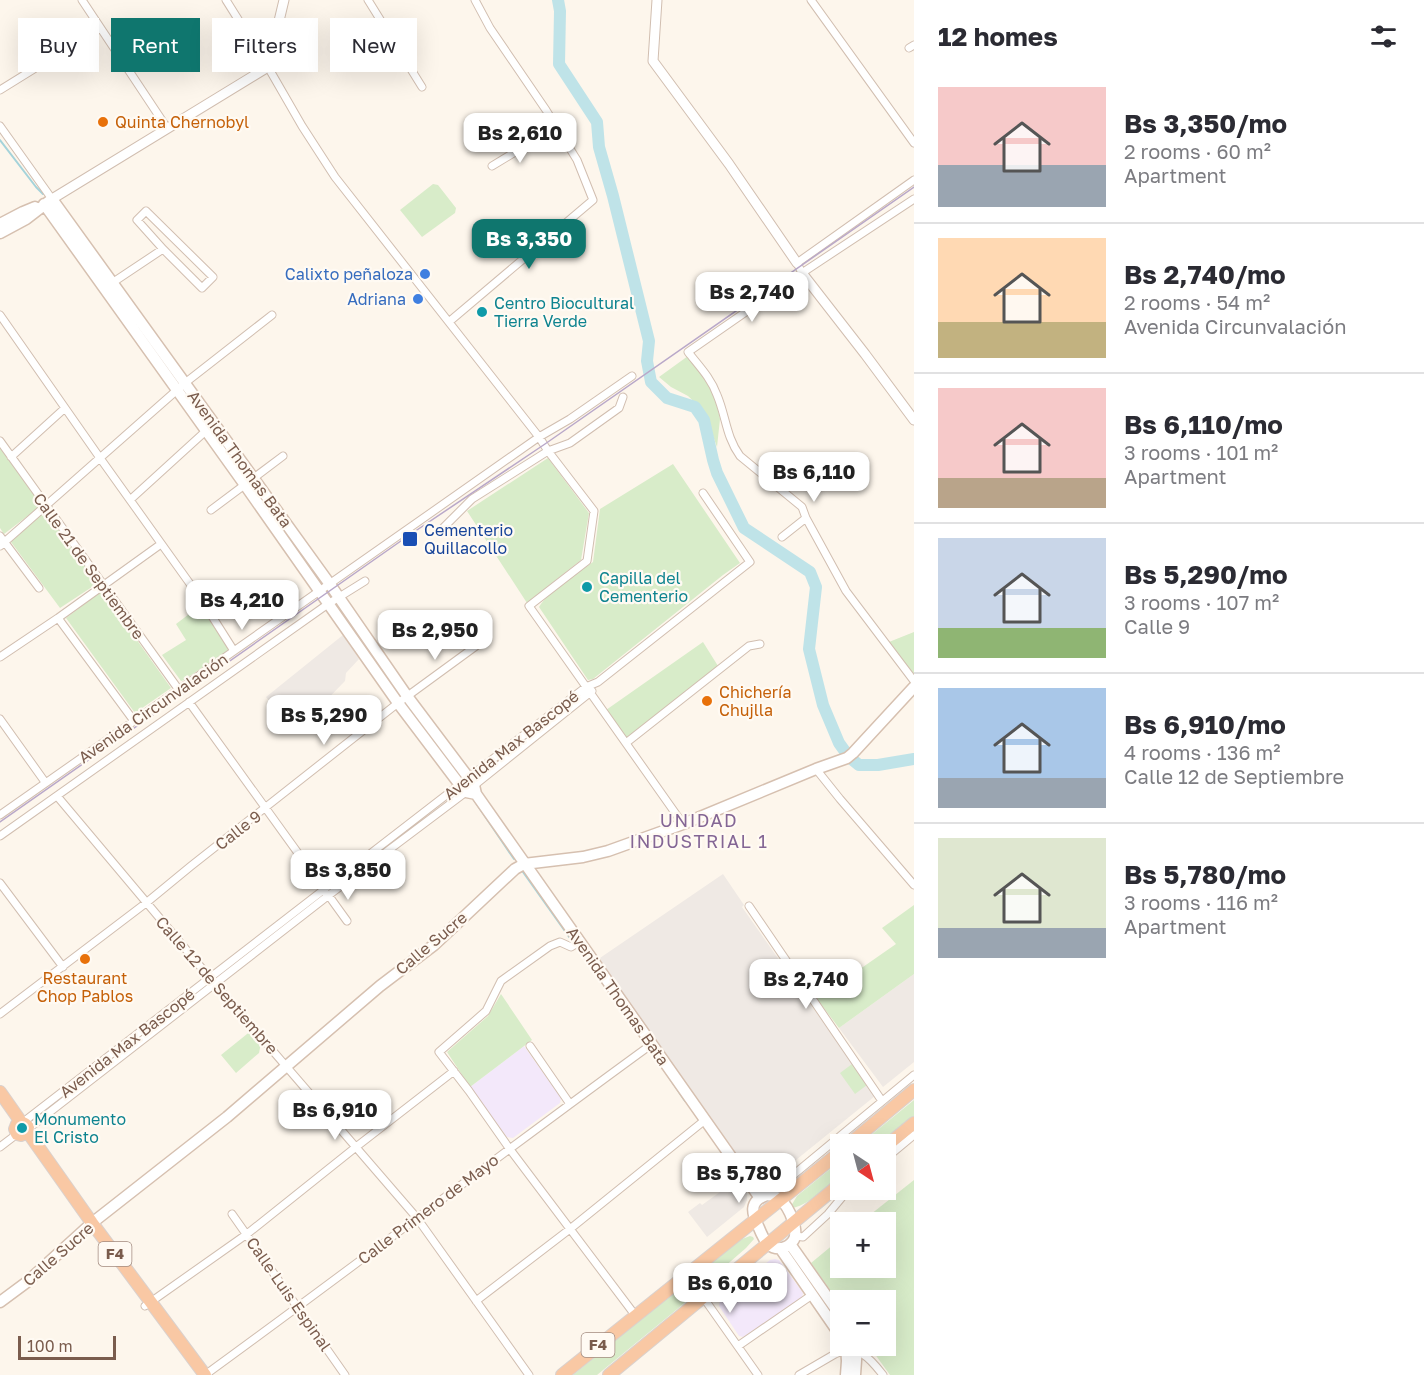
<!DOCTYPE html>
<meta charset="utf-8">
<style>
:root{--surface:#fff;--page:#f7f7f7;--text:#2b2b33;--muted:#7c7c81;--line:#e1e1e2;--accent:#0f766e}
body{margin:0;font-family:"Golos Text",sans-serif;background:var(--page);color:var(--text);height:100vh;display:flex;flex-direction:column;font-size:22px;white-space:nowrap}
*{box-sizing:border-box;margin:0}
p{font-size:20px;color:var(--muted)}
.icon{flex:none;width:33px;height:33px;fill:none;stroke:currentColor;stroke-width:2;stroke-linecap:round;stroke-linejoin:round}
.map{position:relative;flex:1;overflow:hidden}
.panel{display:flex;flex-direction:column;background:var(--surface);width:510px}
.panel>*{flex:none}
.hud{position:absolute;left:18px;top:18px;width:570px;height:54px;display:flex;gap:12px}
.needle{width:39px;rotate:144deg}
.tools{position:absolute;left:830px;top:1134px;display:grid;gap:12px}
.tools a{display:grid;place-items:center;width:66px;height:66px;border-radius:0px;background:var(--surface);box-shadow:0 6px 24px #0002;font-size:30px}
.scale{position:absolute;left:18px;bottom:15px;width:98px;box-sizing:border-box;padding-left:6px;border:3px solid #7a5c4d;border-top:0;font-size:16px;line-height:21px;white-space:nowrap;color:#7a5c4d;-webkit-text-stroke:4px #fffaf3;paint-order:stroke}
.price{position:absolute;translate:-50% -51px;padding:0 14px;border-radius:12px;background:#fff;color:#222;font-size:20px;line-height:39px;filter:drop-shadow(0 2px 3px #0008)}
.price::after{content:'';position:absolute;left:50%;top:36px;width:18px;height:14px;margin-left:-9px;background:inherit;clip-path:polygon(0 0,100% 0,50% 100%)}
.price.selected{background:var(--accent);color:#fff}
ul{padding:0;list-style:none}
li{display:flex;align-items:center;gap:18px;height:150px;padding:0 24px}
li+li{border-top:2px solid var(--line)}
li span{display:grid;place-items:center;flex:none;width:168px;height:120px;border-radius:0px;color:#555}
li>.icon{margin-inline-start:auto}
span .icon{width:72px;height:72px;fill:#fffc;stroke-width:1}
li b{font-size:26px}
h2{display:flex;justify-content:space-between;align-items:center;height:72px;padding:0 24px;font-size:26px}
.tag{padding:0 21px;border-radius:0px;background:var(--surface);box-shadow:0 6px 24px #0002;font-size:21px;line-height:54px}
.tag.selected{background:var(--accent);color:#fff}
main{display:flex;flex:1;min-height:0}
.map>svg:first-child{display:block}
</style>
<main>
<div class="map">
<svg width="914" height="1375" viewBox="0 0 914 1375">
<rect width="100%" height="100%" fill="#fdf6ec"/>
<path fill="#efe9e4" d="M343 635 359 659 346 673 345 681 313 714 301 700 283 717 266 697Z
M723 874 744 905 742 907 875 1096 759 1190 597 960Z
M914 974V1062L883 1087 839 1028Z
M738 1179 747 1193V1200L744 1207 707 1237 688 1212 700 1203 702 1205Z"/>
<path fill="#f3e8fa" d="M524 1046 561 1098 560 1103 513 1138 507 1137 470 1087Z
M775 1259 779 1260 803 1293 802 1298 743 1337 739 1336 719 1306 720 1301 770 1260Z"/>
<path fill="#d8ecc9" d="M433 184 438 185 456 208 455 213 422 237 400 210Z
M688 356 707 379 716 401 720 419 717 447 704 411 688 396 671 387 659 377Z
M0 448 42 505 4 534 0 528Z
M548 458 589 513 581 560 527 603 467 511Z
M673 464 740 563 723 575 593 679 588 680 539 607C551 588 575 575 593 562L600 509Z
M45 511 98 583 60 608 11 542Z
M102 591 171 688 135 713 66 618Z
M201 605 230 649 184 680 181 681 162 655 186 640 176 624Z
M914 632V673L913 674 889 642Z
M703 642 718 666 627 738 606 710Z
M914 905V974L839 1028 817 999 896 944 882 928Z
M501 994 532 1040 470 1087 447 1052 488 1016Z
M252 1030 261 1043 259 1053 236 1073 221 1055Z
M852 1064 867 1085 855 1094 840 1073Z
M914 1100V1116L910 1119 879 1144H860Z
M840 1161V1176C825 1188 812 1203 793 1208L791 1206 797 1196Z
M914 1180V1375H890L869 1346H885V1300H840V1304L811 1263 840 1239V1268H885V1222H861Z
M750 1236 753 1237 754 1239 746 1248 700 1288 681 1306 597 1375H573L737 1241Z"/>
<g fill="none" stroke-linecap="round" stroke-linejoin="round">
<path stroke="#a5d3da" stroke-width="2" d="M0 140 36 187 43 194
M472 797 514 859
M523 872 572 941
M577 948 585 959
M658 1061 685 1101"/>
<path stroke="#bfe3e8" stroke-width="12" d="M558 0 560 11 559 64 597 122 599 147 613 196 649 341 647 361 651 382 667 398 695 407 704 420 713 460 717 473 744 528 810 572 816 587 809 649 823 705 839 743 849 757 859 765H878L914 759"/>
<defs>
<path id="minor" d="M82 0 167 128
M226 0 268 67 302 126 335 177 539 437 548 451 594 511 587 561 529 606 683 824
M368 0 422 87
M811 0 914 143
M909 48 914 45
M0 90 100 28
M0 126 52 199
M492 166 535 140
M914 199 802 273 688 352C699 366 711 378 717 395 726 416 726 437 740 456L802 507 806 518 846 591 914 681
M802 273 797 263 914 180
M112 283 163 249 202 288 213 277 146 211 137 220 163 249
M0 315 100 458 203 602 234 651
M450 321 593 200 577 160 546 110 490 28 475 0
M0 441 179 690
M11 457 65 408
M130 500 208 429
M211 510 283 456
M443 528 472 499 548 451 570 443 619 408 623 397
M0 536 39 588
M782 537 806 518
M0 546 185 383 272 315
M58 618 134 721
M0 657 58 618 161 544
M189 702 347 921
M0 719 45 782
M626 743 749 646 760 644
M816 769 840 799 914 885
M57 796 210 978 417 1218 529 1375
M0 815 539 437 570 419 632 376
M0 836 328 604 365 581
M0 883 63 967
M749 906 882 1101
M579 942 571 947 560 942 550 946 501 981 486 1011 439 1052 469 1091 509 1148 635 1315
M0 1014 146 903 191 866 398 703 476 646
M530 1046 570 1104
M22 1123 586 687 598 682 750 562 703 493
M28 1129 329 895 466 792 592 691
M0 1147 17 1134
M885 1159 914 1135
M769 1195 914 1075
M232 1214 345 1375
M795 1236 803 1237 828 1214 848 1190
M703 1297 758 1375
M476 1301 570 1229 705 1120
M145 1306 247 1234 356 1147 454 1071
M738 1346 812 1295
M205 1375C355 1266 502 1153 652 1044
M799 1375 835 1354C857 1343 870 1358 883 1375"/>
<path id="tertiary" d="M657 0 653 61 729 164 797 263
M52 199 268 67 284 0
M802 273 865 354 914 420"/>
<path id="secondary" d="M44 204 245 485 398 703 460 785 466 792 476 794
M0 224 23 212 35 207
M0 233 26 219 52 199 329 583 407 696 474 785 476 794 760 1198
M767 1195C772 1195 776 1196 780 1199 789 1207 800 1231 793 1241 787 1249 776 1251 768 1244 764 1240 761 1233 759 1228 752 1214 748 1201 767 1195Z
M790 1244 840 1315
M780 1248 840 1335
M0 1302 27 1282 92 1223 227 1117 380 986 434 945 515 869 524 864 583 857 608 851 683 824 816 769 847 758 853 753 914 687
M846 1346 847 1361 846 1375
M855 1375 857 1346"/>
<path id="trunk" d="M0 1092 21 1122 25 1124 28 1127 26 1133 21 1135 17 1134 15 1129 17 1124 21 1122
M27 1131 92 1223 205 1375
M849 1144 914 1090
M885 1147 914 1123
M562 1375 840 1152
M609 1375 840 1184"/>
</defs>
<use href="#minor" stroke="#d1beb0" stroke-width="9"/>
<use href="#tertiary" stroke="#d1beb0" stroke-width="11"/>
<use href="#secondary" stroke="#d6c0b0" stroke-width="13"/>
<use href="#trunk" stroke="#dad1cd" stroke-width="14"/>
<use href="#minor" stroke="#fff" stroke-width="7"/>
<use href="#tertiary" stroke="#fff" stroke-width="9"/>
<use href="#secondary" stroke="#fff" stroke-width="10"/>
<use href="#trunk" stroke="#f9c8a4" stroke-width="12"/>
<path stroke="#b9a8c9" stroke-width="1.5" d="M0 822 408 536 545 444 914 187"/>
</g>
<g fill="#e8710a" stroke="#fffaf3" stroke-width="2">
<circle cx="103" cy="122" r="6"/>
<circle cx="707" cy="701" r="6"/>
<circle cx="85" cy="959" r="6"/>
</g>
<g fill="#3f7fe0" stroke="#fffaf3" stroke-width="2">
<circle cx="425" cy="274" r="6"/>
<circle cx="418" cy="299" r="6"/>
</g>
<g fill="#0f9aa8" stroke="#fffaf3" stroke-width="2">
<circle cx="482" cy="312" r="6"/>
<circle cx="587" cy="587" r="6"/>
<circle cx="22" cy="1128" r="6"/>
</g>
<rect fill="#1a4fb4" stroke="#fffaf3" stroke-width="2" x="402" y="531" width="16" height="16" rx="3"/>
<g text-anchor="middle" stroke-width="4.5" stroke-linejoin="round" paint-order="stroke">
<g fill="#fffaf3" stroke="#a28b7f" stroke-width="1.5">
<rect x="98.5" y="1242" width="33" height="24" rx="4.5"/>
<rect x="581.5" y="1333" width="33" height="24" rx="4.5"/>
</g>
<g font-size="15" font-weight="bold" fill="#7a5c4d">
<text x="115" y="1259">F4</text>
<text x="598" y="1350">F4</text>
</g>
<g font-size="16" fill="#c56008" stroke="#fffaf3" text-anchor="start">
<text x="115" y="128">Quinta Chernobyl</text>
<text x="719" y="698">Chichería<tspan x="719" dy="18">Chujlla</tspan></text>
<text x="85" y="984" text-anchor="middle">Restaurant<tspan x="85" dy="18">Chop Pablos</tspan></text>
</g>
<g font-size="16" fill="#366cbe" stroke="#fffaf3" text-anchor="end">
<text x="413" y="280">Calixto peñaloza</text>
<text x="406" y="305">Adriana</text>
</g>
<g font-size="16" fill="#0d838f" stroke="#fffaf3" text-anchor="start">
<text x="494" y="309">Centro Biocultural<tspan x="494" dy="18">Tierra Verde</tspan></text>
<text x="599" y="584">Capilla del<tspan x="599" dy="18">Cementerio</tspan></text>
<text x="34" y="1125">Monumento<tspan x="34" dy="18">El Cristo</tspan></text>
</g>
<g font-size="16" fill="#7a5c4d" stroke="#fffaf3">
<text transform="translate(240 459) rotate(54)" y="6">Avenida Thomas Bata</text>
<text transform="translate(89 566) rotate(54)" y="6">Calle 21 de Septiembre</text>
<text transform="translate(153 708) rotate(-35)" y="6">Avenida Circunvalación</text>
<text transform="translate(511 745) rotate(-38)" y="6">Avenida Max Bascopé</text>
<text transform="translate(238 830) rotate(-38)" y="6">Calle 9</text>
<text transform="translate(431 943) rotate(-40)" y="6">Calle Sucre</text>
<text transform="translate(217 985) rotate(49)" y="6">Calle 12 de Septiembre</text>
<text transform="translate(618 996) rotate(55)" y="6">Avenida Thomas Bata</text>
<text transform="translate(127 1043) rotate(-38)" y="6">Avenida Max Bascopé</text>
<text transform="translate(428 1209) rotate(-37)" y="6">Calle Primero de Mayo</text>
<text transform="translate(58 1254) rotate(-41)" y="6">Calle Sucre</text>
<text transform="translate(289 1294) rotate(55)" y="6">Calle Luis Espinal</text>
</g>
<g font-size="16" fill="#164399" stroke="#fffaf3" text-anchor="start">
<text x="424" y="536">Cementerio<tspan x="424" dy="18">Quillacollo</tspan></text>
</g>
<g font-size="18" letter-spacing="1.5" fill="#846695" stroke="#fffaf3">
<text x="699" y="827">UNIDAD<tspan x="699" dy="21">INDUSTRIAL 1</tspan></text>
</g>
</g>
</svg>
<div class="tools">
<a><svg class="needle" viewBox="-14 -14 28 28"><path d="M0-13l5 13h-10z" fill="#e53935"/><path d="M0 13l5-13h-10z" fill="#7c7c81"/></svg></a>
<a>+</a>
<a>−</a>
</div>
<div class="scale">100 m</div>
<b class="price" style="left:520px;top:164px">Bs 2,610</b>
<b class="price selected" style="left:529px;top:270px">Bs 3,350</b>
<b class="price" style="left:752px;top:323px">Bs 2,740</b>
<b class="price" style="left:814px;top:503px">Bs 6,110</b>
<b class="price" style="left:242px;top:631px">Bs 4,210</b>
<b class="price" style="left:435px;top:661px">Bs 2,950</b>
<b class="price" style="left:324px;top:746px">Bs 5,290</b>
<b class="price" style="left:348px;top:901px">Bs 3,850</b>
<b class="price" style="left:806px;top:1010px">Bs 2,740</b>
<b class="price" style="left:335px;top:1141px">Bs 6,910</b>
<b class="price" style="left:739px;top:1204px">Bs 5,780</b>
<b class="price" style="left:730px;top:1314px">Bs 6,010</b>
<div class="hud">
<a class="tag">Buy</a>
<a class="tag selected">Rent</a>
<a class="tag">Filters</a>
<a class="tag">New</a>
</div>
</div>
<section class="panel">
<h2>12 homes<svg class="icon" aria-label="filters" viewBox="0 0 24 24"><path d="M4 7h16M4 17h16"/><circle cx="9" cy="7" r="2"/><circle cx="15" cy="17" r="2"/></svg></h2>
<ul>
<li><span style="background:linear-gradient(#f6c9c9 65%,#9aa5b1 0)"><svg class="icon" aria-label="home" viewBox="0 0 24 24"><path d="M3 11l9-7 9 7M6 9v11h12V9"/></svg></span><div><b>Bs 3,350/mo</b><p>2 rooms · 60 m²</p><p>Apartment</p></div></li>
<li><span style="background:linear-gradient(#ffd9b3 70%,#c2b280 0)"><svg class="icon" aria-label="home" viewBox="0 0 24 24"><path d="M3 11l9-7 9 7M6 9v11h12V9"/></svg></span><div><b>Bs 2,740/mo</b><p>2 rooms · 54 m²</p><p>Avenida Circunvalación</p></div></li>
<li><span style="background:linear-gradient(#f6c9c9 75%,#b9a48a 0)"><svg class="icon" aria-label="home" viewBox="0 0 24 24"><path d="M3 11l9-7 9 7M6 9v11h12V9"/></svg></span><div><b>Bs 6,110/mo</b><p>3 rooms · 101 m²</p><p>Apartment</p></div></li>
<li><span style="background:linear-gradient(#c9d6e8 75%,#8fb573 0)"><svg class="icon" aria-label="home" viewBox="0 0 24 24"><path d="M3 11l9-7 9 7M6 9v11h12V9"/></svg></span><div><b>Bs 5,290/mo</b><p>3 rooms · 107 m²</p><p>Calle 9</p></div></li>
<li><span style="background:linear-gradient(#a9c7e8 75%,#9aa5b1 0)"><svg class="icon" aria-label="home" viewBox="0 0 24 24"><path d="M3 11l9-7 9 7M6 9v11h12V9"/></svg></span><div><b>Bs 6,910/mo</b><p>4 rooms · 136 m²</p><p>Calle 12 de Septiembre</p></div></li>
<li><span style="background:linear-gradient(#dfe7d0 75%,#9aa5b1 0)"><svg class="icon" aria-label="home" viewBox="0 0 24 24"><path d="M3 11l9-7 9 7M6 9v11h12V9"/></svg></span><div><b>Bs 5,780/mo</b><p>3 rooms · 116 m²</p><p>Apartment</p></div></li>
</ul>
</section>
</main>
